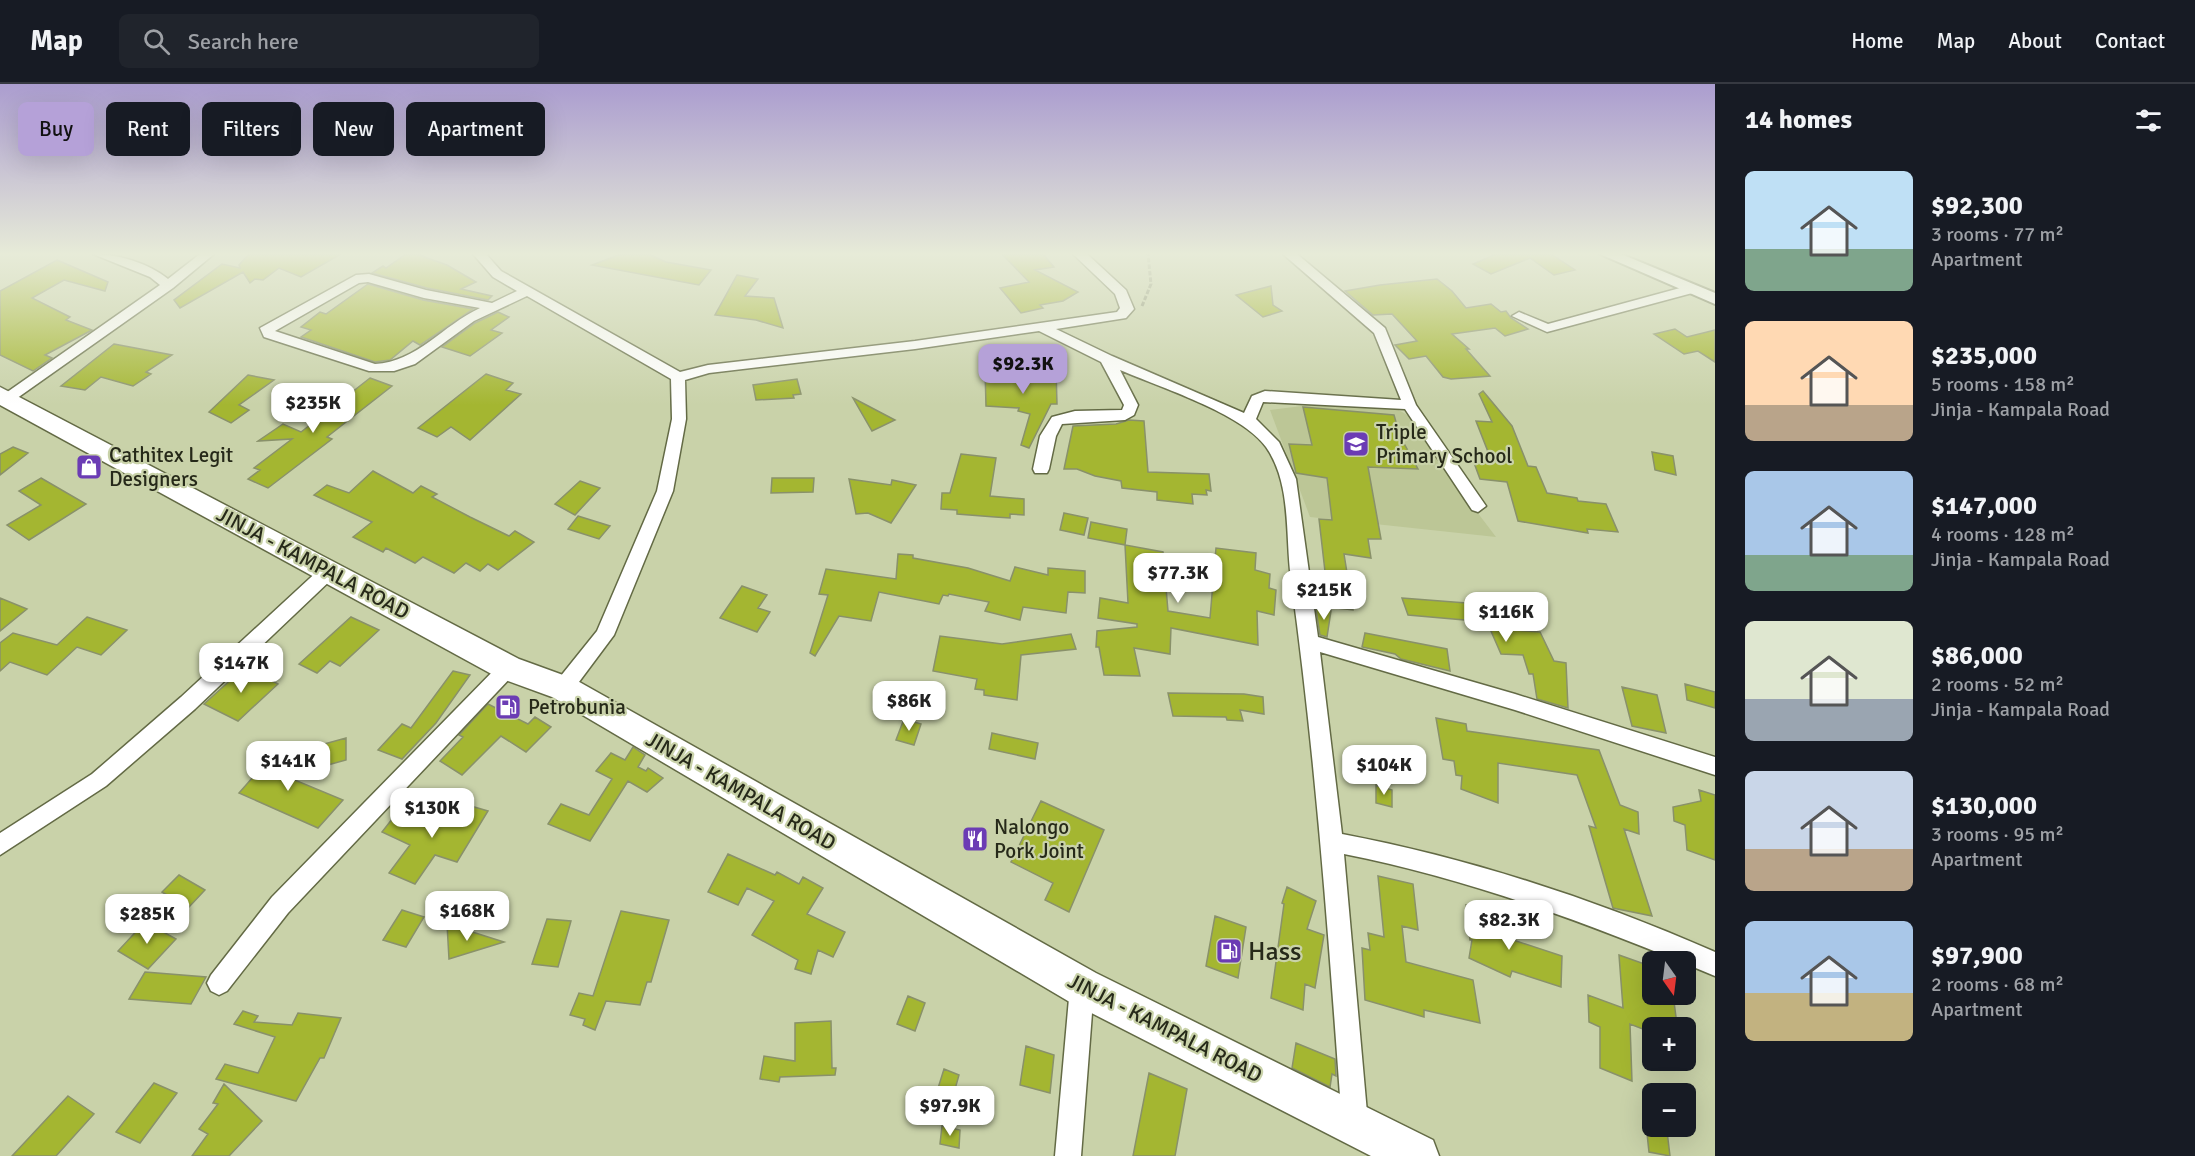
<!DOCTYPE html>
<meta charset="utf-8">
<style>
:root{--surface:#171b24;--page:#20242c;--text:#f1f3f6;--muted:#9ea1a6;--line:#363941;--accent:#b5a1d8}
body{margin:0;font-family:Signika,sans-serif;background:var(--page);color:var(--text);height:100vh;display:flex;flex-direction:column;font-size:22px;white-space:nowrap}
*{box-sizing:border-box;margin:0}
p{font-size:20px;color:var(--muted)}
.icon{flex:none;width:33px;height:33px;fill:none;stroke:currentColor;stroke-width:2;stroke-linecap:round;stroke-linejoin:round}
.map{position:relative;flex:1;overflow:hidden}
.sheet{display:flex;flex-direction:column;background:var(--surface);width:480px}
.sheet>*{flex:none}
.top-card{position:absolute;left:18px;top:18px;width:570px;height:54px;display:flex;gap:12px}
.needle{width:39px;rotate:166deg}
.controls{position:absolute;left:1642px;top:867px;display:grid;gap:12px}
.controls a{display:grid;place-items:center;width:54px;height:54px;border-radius:9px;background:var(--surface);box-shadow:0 6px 24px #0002;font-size:30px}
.price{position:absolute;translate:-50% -51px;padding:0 14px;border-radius:12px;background:#fff;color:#222;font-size:20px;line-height:39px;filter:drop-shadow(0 2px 3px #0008)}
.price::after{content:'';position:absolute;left:50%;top:36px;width:18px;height:14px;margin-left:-9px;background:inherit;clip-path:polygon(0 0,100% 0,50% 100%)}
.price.current{background:var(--accent);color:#111}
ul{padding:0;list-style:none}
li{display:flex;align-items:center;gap:18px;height:150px;padding:0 30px}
li span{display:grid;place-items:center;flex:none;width:168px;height:120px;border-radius:9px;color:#555}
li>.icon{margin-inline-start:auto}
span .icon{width:72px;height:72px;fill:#fffc;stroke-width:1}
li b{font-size:26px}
h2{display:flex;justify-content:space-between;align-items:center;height:72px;padding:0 30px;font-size:26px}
.chip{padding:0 21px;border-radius:9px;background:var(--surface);box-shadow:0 6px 24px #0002;font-size:21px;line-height:54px}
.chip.current{background:var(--accent);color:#111}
header{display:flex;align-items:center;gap:36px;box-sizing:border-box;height:84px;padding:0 30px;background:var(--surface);border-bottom:2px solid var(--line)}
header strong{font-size:28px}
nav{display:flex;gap:33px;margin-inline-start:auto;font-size:21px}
.search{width:420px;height:54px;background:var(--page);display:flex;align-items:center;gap:15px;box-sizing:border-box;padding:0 21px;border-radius:9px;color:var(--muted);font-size:22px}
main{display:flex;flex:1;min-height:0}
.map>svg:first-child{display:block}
</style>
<header>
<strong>Map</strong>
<div class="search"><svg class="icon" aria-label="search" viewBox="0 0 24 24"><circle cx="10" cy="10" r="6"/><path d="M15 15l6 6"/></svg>Search here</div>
<nav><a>Home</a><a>Map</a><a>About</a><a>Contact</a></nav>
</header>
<main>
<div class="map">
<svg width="1715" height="1072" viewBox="0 0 1715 1072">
<rect width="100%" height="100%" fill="#c9d2a9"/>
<path fill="#bcc696" d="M1334 318 1386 319 1411 333 1446 387 1496 453 1310 433 1270 326Z"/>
<path fill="#a4b631" stroke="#89916a" stroke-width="1.5" d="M249 170H341L301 193 279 184 263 196 255 195 250 199 243 188 180 224 174 216 222 180 240 184 239 181Z
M406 170H416L447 181 476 198 461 205 492 212 488 216 427 204 372 189 383 182 386 184Z
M621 170H648L666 178 711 186 699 201 592 181Z
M1002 170H1043L1054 183 1035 186 1078 208 1063 217 1040 221 1043 224 1021 229 1000 204 1029 198Z
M1496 170H1551L1575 186 1554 191 1530 174 1491 190 1473 180Z
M57 176 108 198 105 207 64 196 32 214 70 233 66 236 92 246 45 271 52 274 33 287 0 271V207Z
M737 191 758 195 745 212 774 214 783 244 756 236 715 231Z
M1437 195 1452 207 1466 224 1491 220 1501 228 1506 227 1511 234 1528 245 1505 252 1495 244 1452 250 1469 265H1466L1490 292 1451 295 1443 293 1426 272 1409 275 1395 261 1417 257 1392 230 1373 231 1345 207 1380 201Z
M368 200 423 216 473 225 420 261 413 257 390 276 375 278 301 253 311 246 301 243 320 228 326 230Z
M1271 202 1273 221 1282 227 1263 233 1236 211Z
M498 228 509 233 491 246 502 249 470 272 442 263 475 239Z
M1675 245 1687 253 1715 246V278L1698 267 1684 270 1654 250Z
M114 260 172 271 146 288 151 290 133 302 101 293 85 306 61 302Z
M1031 284 1056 285 1057 320H1051L1029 364 1021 361 1030 330 1018 327 1019 324 986 322 985 285 1031 287Z
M486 290 513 299 506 306 521 310 470 356 451 343 437 353 418 344Z
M248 291 274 296 239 321 249 326 231 339 209 328Z
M370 294 392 302 327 353 332 355 268 404 248 395 260 386 254 384 292 355 258 357 283 340 301 348Z
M797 295 801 310 793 311 794 314 756 316 753 301Z
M1483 307 1512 342 1528 382 1536 383 1547 409 1577 414 1578 417 1606 420 1618 448 1587 445 1588 449 1518 437 1507 398 1480 395 1473 376 1492 378 1476 337 1492 338 1479 310Z
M853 314 895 336 872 347Z
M1303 323 1394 331 1400 352 1418 385 1368 383 1381 455H1368L1371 474 1344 470 1353 526 1337 524 1336 498 1326 496 1319 435 1332 436 1327 394 1296 389 1289 360 1312 361Z
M1129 336 1144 337 1148 388 1209 390 1211 407 1206 406 1207 411 1192 410 1193 420 1157 416V408L1122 404 1121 397 1095 392 1077 385H1064L1073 342 1116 340Z
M13 363 28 369 0 391V370Z
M1652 368 1673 372 1676 391 1655 386Z
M961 370 996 374 990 412 1024 415V431L1010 430V434L995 433 957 430V426L941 425 942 409H950Z
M373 387 413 409 421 402 437 410 432 413 470 433 509 452 515 447 534 458 498 486 488 480 480 487 466 479 454 489 423 473 415 479 386 464 383 468 353 453 372 438 314 411 327 401 349 409Z
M41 394 86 420 29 456 7 441 41 421 19 407Z
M772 394H814L813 408 771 409Z
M849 395 891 401 892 396 916 401 891 439 868 429 856 430Z
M580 397 600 404 575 431 555 420Z
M1064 429 1088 434 1084 451 1060 446Z
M578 432 610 442 599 455 568 445Z
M1091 438 1127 445 1125 461 1163 468 1168 527 1210 534 1216 464 1256 469 1255 486 1270 490 1269 504 1276 506 1274 531 1257 527 1258 561 1171 544 1170 570 1134 564 1140 592 1104 591 1099 563H1096L1097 547 1137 543V540L1098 534 1100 514 1128 519 1125 461 1088 454Z
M898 470 913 471V474L968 484 1010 497 1015 483 1048 491V484L1085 487V509L1068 508 1066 529 1023 523 1020 536 985 527 989 518 949 510 948 512 943 511 939 520 879 508 871 537 839 532 815 572 810 569 828 511 819 510 826 485 896 495Z
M742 502 767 511 758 524 770 528 757 548 720 534Z
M0 514 27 525 0 547Z
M1402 514 1492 521 1497 529 1507 530 1515 546 1540 548 1554 577 1566 579 1568 624 1537 615 1533 590H1529L1523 571 1501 570 1487 538 1408 531Z
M1316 525 1331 527 1327 553 1320 551Z
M87 533 127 546 101 571 77 563 47 591 10 578 0 587V559L13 549 57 561Z
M351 533 379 546 340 582 330 577 317 589 299 580Z
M1365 549 1447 565 1450 587 1401 575 1395 570 1362 563Z
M1071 550 1076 565 1021 571 1017 616 984 611V606L975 605 977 595 933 587 940 552 1002 560Z
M245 583 278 600 238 637 204 620Z
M453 587 470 591 436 639 402 675 378 666 402 640 411 644Z
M1685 600 1715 608V624L1687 616Z
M1622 603 1657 611 1666 649 1632 642Z
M1168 609 1244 610 1263 613 1264 630 1240 626 1243 637 1227 636 1226 633 1173 632Z
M488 620 528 640 535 633 551 643 526 668 501 652 462 691 440 677 463 653 459 651Z
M1436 634 1466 640 1467 647 1599 666 1620 721 1638 728 1639 750 1624 745 1652 832 1613 824 1589 742 1596 744 1577 691 1498 679V719L1461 705 1462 692 1456 691 1454 677 1443 675Z
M904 635 921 640 914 661 896 656Z
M992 649 1038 659 1035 675 989 665Z
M346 654V676L324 682V660Z
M633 663 645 671 638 683 646 687 648 684 663 694 647 708 628 697 590 757 548 740 561 720 589 731 612 695 596 687 611 669 625 676Z
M260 669 306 687 285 692 343 716 318 744 239 709 260 685 248 679Z
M1376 701 1392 706V723L1376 719Z
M1699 706 1715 711V776L1687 766 1685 741 1674 737 1673 723 1701 717Z
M1041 717 1104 746 1069 828 1045 816 1053 799 1011 778Z
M464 720 488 727 457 778 435 771 415 800 389 789 410 761 382 748 400 725 435 740 443 730 453 735Z
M728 770 775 791 777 788 799 800 803 793 823 804 807 830 845 848 833 873 818 866 811 890 795 885 798 876 752 851 774 817 747 804 738 821 708 808Z
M179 791 205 806 188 824 162 808Z
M1378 792 1413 800 1418 846 1402 842 1406 878 1473 896 1480 939 1424 926V933L1365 916 1362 864 1370 866 1368 849 1384 853Z
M1287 803 1316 817 1307 845 1324 851 1315 904 1305 900 1303 926 1271 914 1284 820 1282 819Z
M1466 821 1488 827 1489 836 1505 840 1507 854 1562 872 1561 903 1512 887 1510 893 1469 874 1472 856H1470Z
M402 826 424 833 406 863 383 856Z
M621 827 669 836 651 898H647L640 921 606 917 595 946 583 941 585 935 570 931 579 909 593 912Z
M1215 832 1246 843 1238 894 1206 882Z
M547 835 571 837 558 883 532 880Z
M145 838 176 855 148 885 118 867Z
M447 840 504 858 449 875Z
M1619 871 1653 883V910H1673L1676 933 1675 944H1653V949L1630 940 1632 997 1600 984V943L1589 938 1588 911 1623 924Z
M145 888 206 893 191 920 129 915Z
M908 912 925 919 915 947 897 940Z
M243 927 258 932 254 938 292 941 298 929 341 934 324 974H320L296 1017 216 995 225 980 258 989 275 953 234 940Z
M831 937 832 984H836L835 991 780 993 779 998 760 995 764 972 795 977V939Z
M1296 959 1335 975 1336 992 1332 990 1330 1003 1292 984Z
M1026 962 1054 971 1050 1009 1020 1001Z
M944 985 959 991 950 1023 934 1017Z
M1149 989 1187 1005 1175 1072H1133Z
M154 999 177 1009 140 1059 116 1048Z
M224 1000 262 1037 229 1072H192L208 1050 199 1045 218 1020 213 1019Z
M68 1012 94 1030 56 1072H12Z
M1646 1040 1667 1047 1670 1072 1649 1068Z
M942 1042 960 1046 959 1064 940 1060Z"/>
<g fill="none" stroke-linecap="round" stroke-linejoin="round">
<defs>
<path id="minor" d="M93 170C118 170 148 179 168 195L200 170H214L173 204 13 317H3L1 314 3 311 160 201 150 193Z
M473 170H486L501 187 680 288 708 281 915 257 1117 228 1120 224 1115 210 1073 170H1087L1126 206 1134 225 1126 234 1056 245 1112 272 1244 329 1252 312 1265 307 1401 316 1374 249 1283 170H1297L1385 244 1416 321 1486 422 1478 428 1472 426 1405 325 1263 318 1256 335 1279 358 1296 395 1318 553 1515 610 1715 673V691L1515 626 1320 568 1342 750C1469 774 1597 816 1715 868V892C1597 843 1472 795 1344 770L1368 1040 1364 1049 1355 1053 1346 1049 1342 1040C1329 858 1316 676 1291 495 1285 452 1292 400 1266 363 1242 329 1159 303 1120 286L1138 321 1134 331 1125 336 1062 340 1056 352 1049 385 1047 389H1035L1033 385 1040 352 1052 333 1075 327 1122 326 1124 321 1101 278 1039 247 915 265 709 289 685 296 686 335 673 407 614 551 570 610 563 612 556 610 553 604 556 598 597 547 657 407 672 335 671 295 527 212 474 237 415 280 394 287H369L264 253 260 244 356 191 369 190 426 206 492 219 517 207 493 193ZM368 198 424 214 480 224C443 241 417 278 375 280L275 247 359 199Z
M1691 201 1696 202V208L1547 248 1512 232 1519 228 1548 240Z
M328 482 334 483 337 488 334 493 195 625 106 702 0 771V749L92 690 181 613 322 483Z
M508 576 515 579 517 584 515 589 288 829 227 907 219 911 211 907 207 899 211 891 272 813 501 579Z
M1082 891 1090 895 1094 903 1081 1072H1055L1070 903 1074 895Z"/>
<path id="tertiary" d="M1600 170H1621L1715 209V220Z"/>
<path id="trunk" d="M0 303 519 575 574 595 1096 889 1433 1056 1439 1072H1371L1068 917 552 613 497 593 0 321Z"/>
</defs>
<use href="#minor" stroke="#636a45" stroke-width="3"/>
<use href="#tertiary" stroke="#636a45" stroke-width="4"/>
<use href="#trunk" stroke="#636a45" stroke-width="3"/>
<path stroke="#878e6f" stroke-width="3" stroke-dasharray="4.5 2" stroke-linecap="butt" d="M1142 222 1151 200 1148 170"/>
<use href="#minor" fill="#fff" fill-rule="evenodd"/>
<use href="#tertiary" fill="#fff" fill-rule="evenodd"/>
<use href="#trunk" fill="#fff" fill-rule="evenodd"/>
</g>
<linearGradient id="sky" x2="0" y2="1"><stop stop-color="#ab9dcf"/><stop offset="0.53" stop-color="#e7ebd8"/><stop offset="1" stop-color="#e7ebd8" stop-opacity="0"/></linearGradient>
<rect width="1715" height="321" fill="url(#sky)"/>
<defs>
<symbol id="school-square" viewBox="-11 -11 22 22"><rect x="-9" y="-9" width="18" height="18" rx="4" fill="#6b3cb4" stroke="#c9d2a9"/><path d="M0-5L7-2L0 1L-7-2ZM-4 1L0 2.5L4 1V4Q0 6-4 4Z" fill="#fff"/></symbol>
<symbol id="shop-square" viewBox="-11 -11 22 22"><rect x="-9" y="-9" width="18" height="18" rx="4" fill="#6b3cb4" stroke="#c9d2a9"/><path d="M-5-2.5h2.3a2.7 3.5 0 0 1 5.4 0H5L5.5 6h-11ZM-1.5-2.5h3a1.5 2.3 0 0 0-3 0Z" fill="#fff"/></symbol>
<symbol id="fuel-square" viewBox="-11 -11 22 22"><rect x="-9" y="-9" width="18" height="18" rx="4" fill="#6b3cb4" stroke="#c9d2a9"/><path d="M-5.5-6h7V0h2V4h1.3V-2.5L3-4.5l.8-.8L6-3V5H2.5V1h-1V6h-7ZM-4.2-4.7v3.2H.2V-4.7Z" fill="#fff"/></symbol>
<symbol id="restaurant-square" viewBox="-11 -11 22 22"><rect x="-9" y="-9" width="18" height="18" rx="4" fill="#6b3cb4" stroke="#c9d2a9"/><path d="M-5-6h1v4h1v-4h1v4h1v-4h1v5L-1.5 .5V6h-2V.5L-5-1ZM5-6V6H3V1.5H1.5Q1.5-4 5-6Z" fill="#fff"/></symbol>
</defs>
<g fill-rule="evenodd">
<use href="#school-square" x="1341" y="345" width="30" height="30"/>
<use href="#shop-square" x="74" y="368" width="30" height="30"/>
<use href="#fuel-square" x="493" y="608" width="30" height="30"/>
<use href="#restaurant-square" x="960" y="740" width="30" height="30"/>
<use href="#fuel-square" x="1214" y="852" width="30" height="30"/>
</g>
<g text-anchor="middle" stroke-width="4.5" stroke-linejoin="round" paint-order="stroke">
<g font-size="21" fill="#262919" stroke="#c9d2a9" text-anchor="start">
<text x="1376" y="355">Triple<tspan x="1376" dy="24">Primary School</tspan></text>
<text x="109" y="378">Cathitex Legit<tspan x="109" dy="24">Designers</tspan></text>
<text x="528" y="630">Petrobunia</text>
<text x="994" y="750">Nalongo<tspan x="994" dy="24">Pork Joint</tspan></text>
</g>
<g font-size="21" fill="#262919" stroke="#c9d2a9">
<text transform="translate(313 479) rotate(28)" y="7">JINJA - KAMPALA ROAD</text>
<text transform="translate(741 707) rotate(30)" y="7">JINJA - KAMPALA ROAD</text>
<text transform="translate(1165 944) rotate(27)" y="7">JINJA - KAMPALA ROAD</text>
</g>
<g font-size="26" fill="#262919" stroke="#c9d2a9" text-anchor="start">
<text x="1248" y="876">Hass</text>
</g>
</g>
</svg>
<div class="controls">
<a><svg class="needle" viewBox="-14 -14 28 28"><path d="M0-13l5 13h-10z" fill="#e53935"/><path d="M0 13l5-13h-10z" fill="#9ea1a6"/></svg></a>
<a>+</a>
<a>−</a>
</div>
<b class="price current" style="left:1023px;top:311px">$92.3K</b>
<b class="price" style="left:313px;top:350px">$235K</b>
<b class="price" style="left:1178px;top:520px">$77.3K</b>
<b class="price" style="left:1324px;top:537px">$215K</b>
<b class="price" style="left:1506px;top:559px">$116K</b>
<b class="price" style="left:241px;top:610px">$147K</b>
<b class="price" style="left:909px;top:648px">$86K</b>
<b class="price" style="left:288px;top:708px">$141K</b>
<b class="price" style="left:1384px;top:712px">$104K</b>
<b class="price" style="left:432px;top:755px">$130K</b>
<b class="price" style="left:467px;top:858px">$168K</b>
<b class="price" style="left:147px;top:861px">$285K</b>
<b class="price" style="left:1509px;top:867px">$82.3K</b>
<b class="price" style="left:950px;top:1053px">$97.9K</b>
<div class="top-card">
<a class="chip current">Buy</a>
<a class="chip">Rent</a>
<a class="chip">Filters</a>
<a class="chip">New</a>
<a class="chip">Apartment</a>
</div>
</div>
<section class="sheet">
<h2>14 homes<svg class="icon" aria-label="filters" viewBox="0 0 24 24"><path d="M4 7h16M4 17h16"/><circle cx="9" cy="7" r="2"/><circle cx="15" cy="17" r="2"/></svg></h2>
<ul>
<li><span style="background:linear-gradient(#bfe0f5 65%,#7fa58c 0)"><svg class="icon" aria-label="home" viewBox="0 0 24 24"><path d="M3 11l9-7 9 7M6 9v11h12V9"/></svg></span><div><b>$92,300</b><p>3 rooms · 77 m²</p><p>Apartment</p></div></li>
<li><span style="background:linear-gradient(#ffd9b3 70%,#b9a48a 0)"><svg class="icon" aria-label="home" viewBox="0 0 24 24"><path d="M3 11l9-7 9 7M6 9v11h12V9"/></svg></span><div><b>$235,000</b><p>5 rooms · 158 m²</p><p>Jinja - Kampala Road</p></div></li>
<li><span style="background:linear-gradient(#a9c7e8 70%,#7fa58c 0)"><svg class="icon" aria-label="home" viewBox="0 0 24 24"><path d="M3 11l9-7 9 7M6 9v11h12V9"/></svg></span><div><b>$147,000</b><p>4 rooms · 128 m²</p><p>Jinja - Kampala Road</p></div></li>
<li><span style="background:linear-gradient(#dfe7d0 65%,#9aa5b1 0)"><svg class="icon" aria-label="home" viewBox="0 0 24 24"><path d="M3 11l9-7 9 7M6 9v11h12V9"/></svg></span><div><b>$86,000</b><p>2 rooms · 52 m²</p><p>Jinja - Kampala Road</p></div></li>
<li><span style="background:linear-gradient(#c9d6e8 65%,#b9a48a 0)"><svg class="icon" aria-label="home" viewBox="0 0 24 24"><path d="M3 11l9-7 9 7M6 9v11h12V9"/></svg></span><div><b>$130,000</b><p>3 rooms · 95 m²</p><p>Apartment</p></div></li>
<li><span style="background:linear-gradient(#a9c7e8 60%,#c2b280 0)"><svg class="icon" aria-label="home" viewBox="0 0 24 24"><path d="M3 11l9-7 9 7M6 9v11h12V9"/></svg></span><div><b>$97,900</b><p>2 rooms · 68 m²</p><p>Apartment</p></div></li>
</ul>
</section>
</main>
